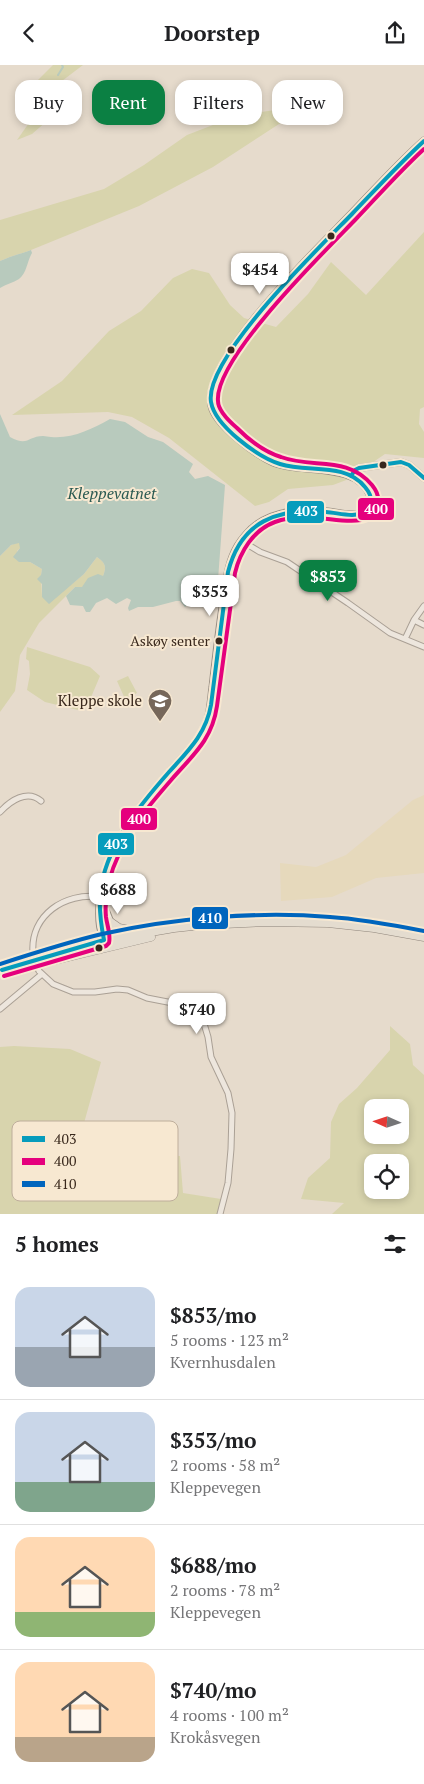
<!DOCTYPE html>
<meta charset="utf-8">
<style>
:root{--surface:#fff;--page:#f6f6f6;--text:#202124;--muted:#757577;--line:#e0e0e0;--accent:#0b8043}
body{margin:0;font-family:"PT Serif",serif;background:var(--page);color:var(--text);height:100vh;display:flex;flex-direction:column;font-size:19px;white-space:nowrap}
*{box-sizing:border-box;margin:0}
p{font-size:16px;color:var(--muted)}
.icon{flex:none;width:28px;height:28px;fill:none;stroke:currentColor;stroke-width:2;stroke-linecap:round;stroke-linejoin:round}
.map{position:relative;height:1149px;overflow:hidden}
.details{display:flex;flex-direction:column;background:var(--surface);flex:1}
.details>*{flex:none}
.banner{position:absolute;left:15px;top:15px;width:395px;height:45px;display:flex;gap:10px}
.needle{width:32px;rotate:273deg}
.tools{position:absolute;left:364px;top:1034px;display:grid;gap:10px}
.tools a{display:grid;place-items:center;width:45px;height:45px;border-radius:10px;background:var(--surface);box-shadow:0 2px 8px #0003;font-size:25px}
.price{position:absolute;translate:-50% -42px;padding:0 11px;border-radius:10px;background:#fff;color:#222;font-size:16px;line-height:32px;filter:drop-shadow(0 1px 2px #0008)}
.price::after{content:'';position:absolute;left:50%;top:30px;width:15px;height:11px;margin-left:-8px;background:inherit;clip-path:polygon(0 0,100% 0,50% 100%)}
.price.selected{background:var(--accent);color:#fff}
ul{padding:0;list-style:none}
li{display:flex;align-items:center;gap:15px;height:125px;padding:0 15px}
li+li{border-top:1px solid var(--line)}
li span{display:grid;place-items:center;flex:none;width:140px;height:100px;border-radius:15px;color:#555}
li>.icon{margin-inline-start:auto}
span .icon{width:60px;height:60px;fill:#fffc;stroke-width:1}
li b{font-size:21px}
h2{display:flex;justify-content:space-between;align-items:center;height:60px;padding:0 15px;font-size:21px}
.chip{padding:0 18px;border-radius:15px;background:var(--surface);box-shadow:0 2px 8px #0003;font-size:18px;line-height:45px}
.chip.selected{background:var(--accent);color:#fff}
header{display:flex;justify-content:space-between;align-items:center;height:65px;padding:0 15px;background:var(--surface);font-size:22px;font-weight:700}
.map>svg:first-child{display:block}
</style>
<header><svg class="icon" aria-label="back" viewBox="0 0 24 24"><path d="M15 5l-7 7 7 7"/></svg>Doorstep<svg class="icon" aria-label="share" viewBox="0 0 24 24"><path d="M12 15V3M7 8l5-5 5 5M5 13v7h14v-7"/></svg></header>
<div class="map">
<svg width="424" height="1149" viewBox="0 0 424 1149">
<rect width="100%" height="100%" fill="#e6dbcc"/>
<path fill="#e6d9bc" d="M424 730V808L376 813 332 832 281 836 280 798 316 802 346 790 413 735Z"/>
<path fill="#d8d4ad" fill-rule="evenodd" d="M53 0H83L54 22 77 30 32 69 17 75 43 38 29 33 35 18Z
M275 45 296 48 213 102 139 141 31 185C20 189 11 191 0 196V155L104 124 144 100 187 70 239 50Z
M424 167V342L420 344 419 359 424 367V393L385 389 363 404 343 407 349 414 333 420 288 424 269 437 255 441 169 373 132 352 108 347 12 350 62 316 109 266 141 246 173 213 192 204 209 208 230 240 244 253 276 262 308 229 331 197 366 230Z
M19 477 21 479 20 483 17 486 19 497H30L42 504 41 510 42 532 72 519 84 509 97 492C105 498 107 501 103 511L82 522H75L39 558 20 590 15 626 0 647V491L11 480Z
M27 582 90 602 100 611 89 637 78 645 45 637 27 625 30 609 29 596 26 594Z
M128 611 137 628 125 634 117 616Z
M390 961 410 979 413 1000 424 1010V1149H332L344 1138 301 1134 308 1113 330 1093 331 1057 339 1039 357 1023 390 985ZM372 1042H400V1070H372ZM372 1098H400V1125H372Z
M14 981 70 984 101 997 69 1112 99 1116 124 1099 170 1091H180L183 1128 221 1134 217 1149H0V982Z"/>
<path fill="#b8cabd" d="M31 185 32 188C27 196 27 208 19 214 13 218 6 219 0 223V196C11 191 20 189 31 185Z
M0 349 10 372C28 382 28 371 43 371 46 371 48 372 51 372 72 374 92 364 110 354L125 357 148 372 163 377 193 399 189 407 195 414 208 411 225 420 218 515 185 542 180 536H176L153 542H138L129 546 128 543 131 535 127 533 116 539 107 533 96 538 90 547H86L83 541 70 540 66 531 75 522H82L88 513 98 509 103 511C107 501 105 498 97 492L84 509 49 539 42 532V519L37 514 41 510 42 504 30 497H19L13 492 20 483 19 478 11 480 0 491Z"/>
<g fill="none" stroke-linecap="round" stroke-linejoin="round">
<path stroke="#b8cabd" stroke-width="2" d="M58 10 63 2 62 0"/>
<defs>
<path id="minor" d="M242 476 260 487 287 497 348 538 390 568 424 582
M414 555 424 560
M405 574 414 555 424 541
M0 747C10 736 27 724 41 736
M33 888C30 850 65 827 100 832
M39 906 53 919 73 927H95L117 924 128 925 147 933 183 940 195 945 202 952 208 972 211 992 228 1028 232 1048 231 1084 228 1118 220 1149
M0 944 42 909"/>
<path id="tertiary" d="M351 411 355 405 359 403 401 397 409 400 424 413"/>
<path id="secondary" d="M100 832C103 842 115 865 114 873 114 876 112 878 111 881 99 871 99 854 100 839 103 785 137 744 171 706 182 693 195 681 203 666 211 653 211 636 213 622 216 595 219 569 223 542 226 523 227 504 235 487 239 478 246 470 252 464 273 445 302 445 328 447 340 448 357 454 367 446 372 442 373 437 371 431 357 395 300 409 273 397 256 389 220 362 213 344 196 301 318 184 348 153 373 127 397 100 424 76"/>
<path id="primary" d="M109 856 119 863 139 867
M31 901 151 872
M2 905 63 886 104 875 174 863 202 860 266 857 328 858 374 863 424 872"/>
</defs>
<use href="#minor" stroke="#aaa095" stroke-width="7"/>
<use href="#tertiary" stroke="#aaa095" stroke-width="8"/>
<use href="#secondary" stroke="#9a9085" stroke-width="9"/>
<use href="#primary" stroke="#90867c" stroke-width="9"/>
<use href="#minor" stroke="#ede6dd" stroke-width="5"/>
<use href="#tertiary" stroke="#ede6dd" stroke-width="6"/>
<use href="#secondary" stroke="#ede6dd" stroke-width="7"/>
<use href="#primary" stroke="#e4dccf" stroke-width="8"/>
<defs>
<path id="minor-bridge" d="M33 888 39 906"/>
</defs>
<use href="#minor-bridge" stroke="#aaa095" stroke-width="7" stroke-linecap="butt"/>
<use href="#minor-bridge" stroke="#ede6dd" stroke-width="5"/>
<defs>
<path id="bus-1" d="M351 411 355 405 359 403 401 397 409 400 424 413
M2 905 104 875C101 860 99 845 100 829 105 782 139 741 169 707 188 686 206 669 211 640L228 507C241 456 277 443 326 447 341 448 358 455 370 443 373 435 371 429 365 422 345 397 308 408 280 399 258 392 215 361 211 337 204 293 321 181 352 149 376 124 399 99 424 76"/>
<path id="bus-2" d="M4 911 106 881 109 878C111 870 107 860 106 852 104 830 110 808 119 789 131 761 152 737 172 714 193 690 212 675 217 641L235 508C240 487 253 465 275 457 288 452 302 452 316 453 334 453 376 466 378 437 379 431 376 425 372 420 347 390 313 404 281 392 264 387 249 375 237 363 230 357 218 346 218 336 214 294 325 186 355 155 378 131 400 106 424 84"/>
<path id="bus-3" d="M0 899C34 888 68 877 102 869 174 853 257 846 330 852 362 854 393 860 424 866"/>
</defs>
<use href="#bus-1" stroke="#f7e8d1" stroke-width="8"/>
<use href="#bus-2" stroke="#f7e8d1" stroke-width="8"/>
<use href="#bus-3" stroke="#f7e8d1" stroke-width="8"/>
<use href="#bus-1" stroke="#069cbc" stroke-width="4"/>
<use href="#bus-2" stroke="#e5007d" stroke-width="4"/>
<use href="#bus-3" stroke="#0065bd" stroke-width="4"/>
</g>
<defs>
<symbol id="school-pin" viewBox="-11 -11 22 30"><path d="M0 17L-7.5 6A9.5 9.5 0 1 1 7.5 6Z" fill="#76675a" stroke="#f7e8d1"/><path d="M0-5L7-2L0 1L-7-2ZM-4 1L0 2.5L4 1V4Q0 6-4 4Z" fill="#fff"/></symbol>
</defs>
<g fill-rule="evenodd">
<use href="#school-pin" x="146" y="622" width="28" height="38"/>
</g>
<g fill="#39281c" stroke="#f7e8d1" stroke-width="2">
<circle cx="331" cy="171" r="4.5"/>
<circle cx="231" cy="285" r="4.5"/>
<circle cx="383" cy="400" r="4.5"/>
<circle cx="219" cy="576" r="4.5"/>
<circle cx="99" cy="883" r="4.5"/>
</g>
<g text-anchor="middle" stroke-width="4" stroke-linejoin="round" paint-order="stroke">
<g font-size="14" fill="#39281c" stroke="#f7e8d1" text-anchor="end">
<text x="210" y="581">Askøy senter</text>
</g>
<g font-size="15" fill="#39281c" stroke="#f7e8d1" text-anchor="end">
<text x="142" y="641">Kleppe skole</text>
</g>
<g font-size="16" font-style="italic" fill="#2b5a52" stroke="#f7e8d1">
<text x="112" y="434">Kleppevatnet</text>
</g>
</g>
<rect x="12" y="1056" width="166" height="80" rx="8" fill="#f7e8d1" stroke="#beae9b" stroke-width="1"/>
<rect x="22" y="1071" width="23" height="6" fill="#069cbc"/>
<rect x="22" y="1093" width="23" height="7" fill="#e5007d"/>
<rect x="22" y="1116" width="23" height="6" fill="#0065bd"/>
<g font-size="14" fill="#39281c">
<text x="54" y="1079">403</text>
<text x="54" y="1101">400</text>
<text x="54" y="1124">410</text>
</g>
<g stroke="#f7e8d1" stroke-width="2">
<rect x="357" y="432" width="38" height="24" rx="5" fill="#e5007d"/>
<rect x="286" y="435" width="39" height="24" rx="5" fill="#069cbc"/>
<rect x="120" y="742" width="38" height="24" rx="5" fill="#e5007d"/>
<rect x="97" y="767" width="38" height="24" rx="5" fill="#069cbc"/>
<rect x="191" y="841" width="38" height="24" rx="5" fill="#0065bd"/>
</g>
<g font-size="14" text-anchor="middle" font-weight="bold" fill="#fff">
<text x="376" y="449">400</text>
<text x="306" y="451">403</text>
<text x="139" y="759">400</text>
<text x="116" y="784">403</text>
<text x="210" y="858">410</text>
</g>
</svg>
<div class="tools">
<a><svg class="needle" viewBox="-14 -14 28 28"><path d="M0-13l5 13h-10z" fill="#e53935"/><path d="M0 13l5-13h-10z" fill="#757577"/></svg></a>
<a><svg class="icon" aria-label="locate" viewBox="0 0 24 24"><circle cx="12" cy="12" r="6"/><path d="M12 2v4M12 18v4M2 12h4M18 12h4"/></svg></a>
</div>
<b class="price" style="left:260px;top:230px">$454</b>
<b class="price selected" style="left:328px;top:537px">$853</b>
<b class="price" style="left:210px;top:552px">$353</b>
<b class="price" style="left:118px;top:850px">$688</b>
<b class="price" style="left:197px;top:970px">$740</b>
<div class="banner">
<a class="chip">Buy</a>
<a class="chip selected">Rent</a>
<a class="chip">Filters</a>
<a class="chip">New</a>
</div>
</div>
<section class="details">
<h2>5 homes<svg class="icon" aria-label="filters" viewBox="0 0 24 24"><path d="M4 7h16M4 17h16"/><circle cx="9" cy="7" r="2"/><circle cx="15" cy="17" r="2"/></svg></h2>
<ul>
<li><span style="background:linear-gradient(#c9d6e8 60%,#9aa5b1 0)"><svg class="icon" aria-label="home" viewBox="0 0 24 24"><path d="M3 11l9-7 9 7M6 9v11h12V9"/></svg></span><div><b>$853/mo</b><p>5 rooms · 123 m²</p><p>Kvernhusdalen</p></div></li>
<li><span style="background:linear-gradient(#c9d6e8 70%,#7fa58c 0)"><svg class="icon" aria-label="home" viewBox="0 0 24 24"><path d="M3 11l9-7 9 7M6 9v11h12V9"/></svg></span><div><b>$353/mo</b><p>2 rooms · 58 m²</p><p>Kleppevegen</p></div></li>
<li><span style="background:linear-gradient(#ffd9b3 75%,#8fb573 0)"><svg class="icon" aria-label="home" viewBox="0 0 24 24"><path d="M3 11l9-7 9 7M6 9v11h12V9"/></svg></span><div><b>$688/mo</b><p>2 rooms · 78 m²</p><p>Kleppevegen</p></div></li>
<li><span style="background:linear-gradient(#ffd9b3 75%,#b9a48a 0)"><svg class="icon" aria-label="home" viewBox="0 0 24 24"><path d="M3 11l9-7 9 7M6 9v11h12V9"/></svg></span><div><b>$740/mo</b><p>4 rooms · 100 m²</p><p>Krokåsvegen</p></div></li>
</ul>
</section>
